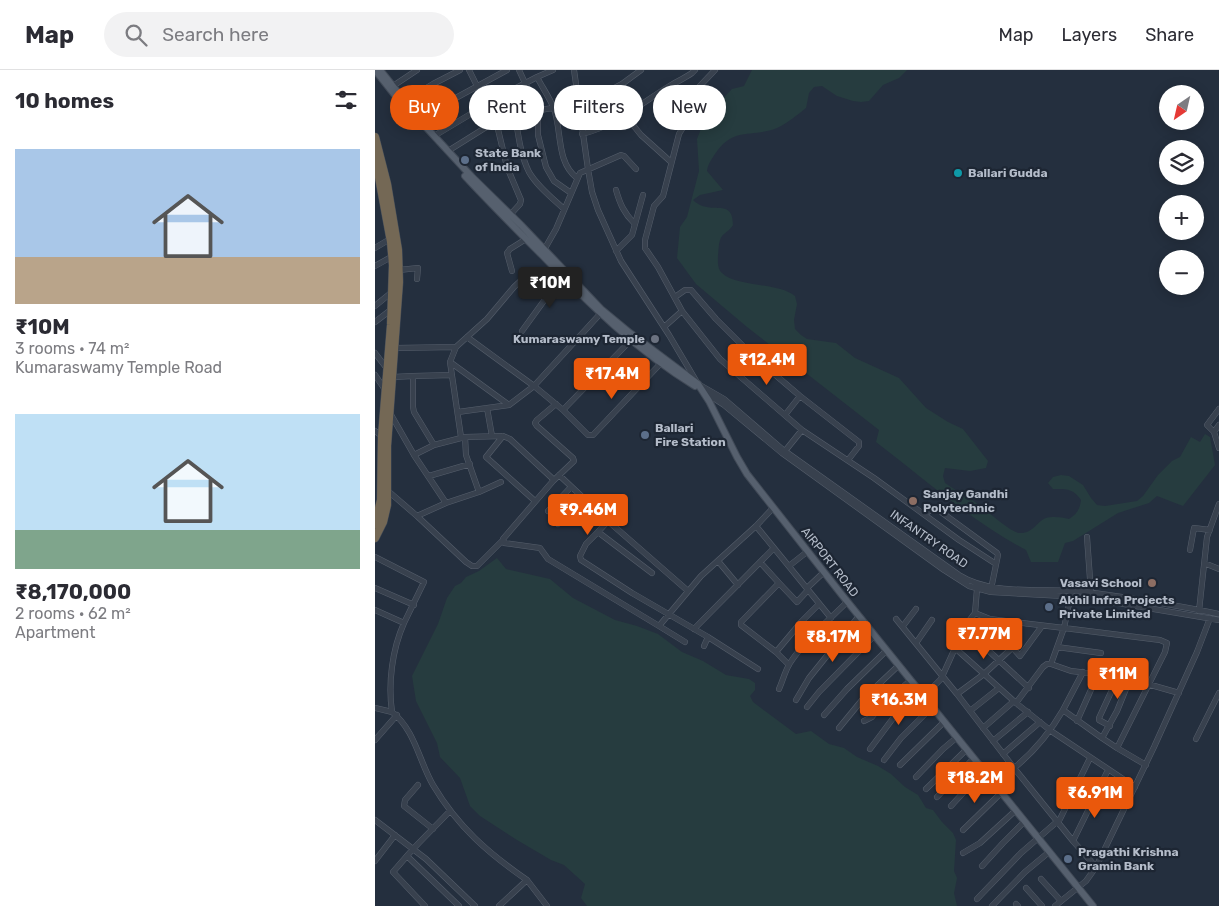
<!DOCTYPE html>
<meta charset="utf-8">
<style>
:root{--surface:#fff;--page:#f2f2f3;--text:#2b2b33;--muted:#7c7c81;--line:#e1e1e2;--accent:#ea580c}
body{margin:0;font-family:Rubik,sans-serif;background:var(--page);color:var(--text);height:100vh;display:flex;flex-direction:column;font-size:19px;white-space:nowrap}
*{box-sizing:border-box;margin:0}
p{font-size:16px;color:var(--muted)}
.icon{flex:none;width:28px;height:28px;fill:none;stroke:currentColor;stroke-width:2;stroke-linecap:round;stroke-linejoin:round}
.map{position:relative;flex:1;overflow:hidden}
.side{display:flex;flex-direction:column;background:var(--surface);width:375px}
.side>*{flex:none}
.top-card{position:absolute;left:15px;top:15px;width:475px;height:45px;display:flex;gap:10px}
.needle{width:32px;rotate:214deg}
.buttons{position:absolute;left:784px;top:15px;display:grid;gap:10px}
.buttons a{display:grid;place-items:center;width:45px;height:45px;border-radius:50%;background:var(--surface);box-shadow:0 2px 12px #0003;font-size:25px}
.price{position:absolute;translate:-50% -42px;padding:0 11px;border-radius:5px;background:var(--accent);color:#fff;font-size:16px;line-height:32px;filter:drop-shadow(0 1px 2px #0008)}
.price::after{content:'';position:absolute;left:50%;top:30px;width:15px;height:11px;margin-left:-8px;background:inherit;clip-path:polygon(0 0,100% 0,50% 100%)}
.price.on{background:#222;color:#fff}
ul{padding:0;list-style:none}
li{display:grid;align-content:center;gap:10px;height:265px;padding:0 15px}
li span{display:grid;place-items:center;height:155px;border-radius:0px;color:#555}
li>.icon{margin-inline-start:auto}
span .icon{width:90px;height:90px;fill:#fffc;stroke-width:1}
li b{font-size:21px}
h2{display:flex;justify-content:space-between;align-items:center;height:60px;padding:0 15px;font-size:21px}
.chip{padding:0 18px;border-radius:22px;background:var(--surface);box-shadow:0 2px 12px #0003;font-size:18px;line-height:45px}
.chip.on{background:var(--accent);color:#fff}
header{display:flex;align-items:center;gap:30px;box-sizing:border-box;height:70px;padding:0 25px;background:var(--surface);border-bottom:1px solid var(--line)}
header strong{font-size:24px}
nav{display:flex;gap:28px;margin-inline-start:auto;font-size:18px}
.search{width:350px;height:45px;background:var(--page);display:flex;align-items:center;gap:12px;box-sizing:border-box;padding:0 18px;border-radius:28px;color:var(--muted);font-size:19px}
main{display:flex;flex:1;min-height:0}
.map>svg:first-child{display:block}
</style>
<header>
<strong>Map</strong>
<div class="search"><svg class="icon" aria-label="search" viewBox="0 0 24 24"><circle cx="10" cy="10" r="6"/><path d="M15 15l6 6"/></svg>Search here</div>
<nav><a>Map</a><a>Layers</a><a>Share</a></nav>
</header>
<main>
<section class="side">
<h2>10 homes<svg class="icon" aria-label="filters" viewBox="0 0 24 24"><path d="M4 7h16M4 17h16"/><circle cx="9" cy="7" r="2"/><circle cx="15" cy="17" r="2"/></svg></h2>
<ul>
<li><span style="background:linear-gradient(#a9c7e8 70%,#b9a48a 0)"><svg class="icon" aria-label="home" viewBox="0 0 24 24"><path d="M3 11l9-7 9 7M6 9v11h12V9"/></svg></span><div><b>₹10M</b><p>3 rooms · 74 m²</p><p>Kumaraswamy Temple Road</p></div></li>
<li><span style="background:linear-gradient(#bfe0f5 75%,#7fa58c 0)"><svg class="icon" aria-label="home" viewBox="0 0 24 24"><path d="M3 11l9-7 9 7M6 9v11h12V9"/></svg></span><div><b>₹8,170,000</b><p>2 rooms · 62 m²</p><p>Apartment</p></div></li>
</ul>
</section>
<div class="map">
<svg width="844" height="836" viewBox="0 0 844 836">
<rect width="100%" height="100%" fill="#242f3e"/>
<path fill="#263c3f" d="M377 0H532L524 8 508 15 494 31 486 32 478 31 462 26 447 16 439 17 434 23 431 38C422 45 413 53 402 58 377 68 358 56 340 84 336 90 333 94 332 101L348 120 325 125 318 130C335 147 358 126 358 155 355 160 351 162 347 166 343 172 344 179 343 185 343 192 342 198 347 203 360 217 402 212 420 226L422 234 419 250 420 259 426 265 432 269 461 273 480 288 524 308 551 338 573 352 588 359 613 391 611 398 595 401 570 398 568 406 570 413C580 420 590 425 600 432 609 438 635 462 644 463 658 464 661 452 671 448 677 446 687 447 694 449 702 444 705 439 706 430 698 418 691 419 678 419L673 413 678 407 686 405 694 406 708 415 716 428 722 435 730 436 762 431 768 426 783 405 797 391 805 387 816 367 825 372 830 364 835 367 840 395 808 436 782 426 774 433 743 443 698 471 690 473 683 492H656L651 480C599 453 548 408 501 372L504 360 495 353 372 257 321 214 302 188 305 157 312 147 324 101 322 69 331 46 357 19 369 16Z
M122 488 131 499 175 509 198 528 240 550 262 556 283 564 307 582 328 591 351 605 374 609 380 613V620L375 626 378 632 421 664 436 661 454 674 469 678 482 687 503 696 516 704 530 717 543 725 551 738 558 740 567 752 578 763 581 770 579 801 582 808 579 823 582 836H212L206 828 210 814 189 795 176 790 142 770 105 746 95 736 85 708 65 687 62 673 41 631 37 606 63 554 72 528 80 516 86 513 91 507 104 501Z"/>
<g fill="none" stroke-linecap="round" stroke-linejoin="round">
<defs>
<path id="minor" d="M94 0 102 16
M144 0 163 41V65L171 97 179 111 196 123
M178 0 162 7C167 17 175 28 179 39 187 61 181 92 202 108
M199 0 213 99 217 122 223 140 246 191 294 265 323 314 349 329 407 379 584 505C619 527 672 517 712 522 756 528 801 535 844 544
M247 14 261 38
M18 16 42 0
M220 29 230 56
M30 31 58 14 85 0
M204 37 247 14 266 0
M250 45 266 65 296 92
M44 48 132 0
M121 51 132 97 146 130 145 134 135 145
M207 64C240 56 265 34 293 17 301 12 310 8 317 3L320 0
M59 66 124 27 162 7
M73 81 121 51 140 44
M241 120C245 134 249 143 259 153
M189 139C177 128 162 116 154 102 145 84 143 63 140 44L184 37 203 32
M0 178 15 169
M169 180 181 159 205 103 246 85 249 86 261 99
M241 181 257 165 268 125
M0 196 18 186
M24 200 43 198 42 209
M137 201 132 183 135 179 151 169
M154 203 139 217 112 249 81 277 75 292 134 335 159 316 188 340 256 270
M300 227 310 220H316L341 249 377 285 425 326 484 372V376L473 390
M0 236 17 222
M307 241 283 197 270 178V170L279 136 288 126 304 64 318 41 322 19 340 0
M0 252 17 239
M289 257 307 241 345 289 427 360
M147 261 187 206
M92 267 159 316 225 244
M20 278 81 277
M0 283 13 300
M75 292 86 367
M0 305 11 321
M38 306 77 305
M18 307 38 306V337L39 342 59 375
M329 322 349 335 407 383 569 500 594 516 616 522 707 527 844 550
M181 334 162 350 160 353 162 356 198 388 199 391 178 411 128 469 129 473 165 478 173 489 284 556 326 506 381 456
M112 338 117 366
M188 340 213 365H218L286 293
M83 342 134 335
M15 343 39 385 71 433 104 422 91 385 90 367 128 366
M410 345 425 326
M844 355 839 362 844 378
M0 361 7 366
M839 362 832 355 844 339
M410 381 427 360 499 408 584 470 621 494
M39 385 59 375 90 367
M184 405 233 451 223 462 277 503
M54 406 95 394
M13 421 42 446 71 433
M104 422 126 412
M160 431 111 387 128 366 135 369 179 410
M398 438 381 456 456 548
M173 441 196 417
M550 444 558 438 562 439 622 483 623 485 616 519
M42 446 91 492 97 496H102L127 471
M233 451 313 521
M183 454 208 428
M223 462 211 474 205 486 206 490 257 523 333 567
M712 467 716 523
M815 480 819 458 835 460
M0 487 49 512 29 553 0 540
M343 491 363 515
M385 492 404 513
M829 493 844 499
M414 496 433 481
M0 518 39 535
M432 518 449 502
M602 519 600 543 615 549 689 558 676 594 696 601 748 607 804 623
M433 520 422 532 404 513 369 549 366 552V555L401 582 427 551 444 534
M696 524 689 558 785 570 792 573 790 582 742 678 771 695
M824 541 832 467 844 434
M521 549 582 624 639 698 619 714
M615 549 617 555 645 586 667 556
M284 556 310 572
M528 556 541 539
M589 558 654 618
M319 559 399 478
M541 573 557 550
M329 576 333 567 383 599
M682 577 726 583
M580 578 609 604 637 578
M401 582 414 595
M708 602 688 640 727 668
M404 619C408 610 410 601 415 593 430 570 453 551 472 532
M582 624 609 604 641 633 668 597 672 594H676
M549 626 566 609 590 556 600 543
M421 630 434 608 484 546
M641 633 676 661 760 717
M432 637 444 622 500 565
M0 638 17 642C13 613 17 580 29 553
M688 640C674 664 660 681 639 698L698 771
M595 641 624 618
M17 642C40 660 44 691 58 715 83 757 113 783 152 810L124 836
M449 645 472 619 512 580
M489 651 497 647 505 637 536 610
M702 651 723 604
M735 656 724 650V648L743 607
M464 658 487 630 524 595
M608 658 639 631
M821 669 844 623
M0 670 22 645
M618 671 653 642
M742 678 727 668 742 641 755 609
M495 679 519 647 546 623
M628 684 665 652
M509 690 526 668 557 637
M525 695 569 652
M541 707 568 679 581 668
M43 715 30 730 29 736 58 759
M551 719 591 680
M562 727 598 689
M576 736 608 701
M0 750 51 789 100 836
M588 760 626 723
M588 783 605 773 640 741
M32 786 84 836
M0 791 20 765
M607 796 628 773 649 752
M721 797 698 771 733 700
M666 809 686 831
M152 810 172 836
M651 818 667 836
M602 829 646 783 685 749 715 688
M641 834 643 836
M50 836 18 802 38 779 75 741
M617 836 650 802 674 782
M680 836 711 811 721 797 779 677 822 582 835 548"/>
<path id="major" d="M0 0 38 48
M5 0 49 55 97 107 146 155 226 239 255 263 323 314 334 331 362 387 372 404 467 525 718 836
M90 106C115 133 141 159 167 185 214 234 262 280 320 316"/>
<path id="highway" d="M0 67 12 114 23 180 24 212 12 376V435L8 452 0 468
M0 86 16 172 18 195 16 255 7 366 6 430 0 454"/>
</defs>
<use href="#minor" stroke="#565f6c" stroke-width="6"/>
<use href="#major" stroke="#414a57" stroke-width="8"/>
<use href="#highway" stroke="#434c59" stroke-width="9"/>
<use href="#minor" stroke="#38414e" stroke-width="5"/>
<use href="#major" stroke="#56606e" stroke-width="6"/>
<use href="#highway" stroke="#746855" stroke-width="8"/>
</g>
<g fill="#5c6f8a" stroke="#1d2633" stroke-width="2">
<circle cx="90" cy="90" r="5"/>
<circle cx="270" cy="365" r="5"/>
<circle cx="674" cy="537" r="5"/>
<circle cx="693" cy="789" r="5"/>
</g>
<circle fill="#0f9aa8" stroke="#1d2633" stroke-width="2" cx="583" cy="103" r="5"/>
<circle fill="#6b7280" stroke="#1d2633" stroke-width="2" cx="280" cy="269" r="5"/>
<g fill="#8d6e63" stroke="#1d2633" stroke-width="2">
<circle cx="538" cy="431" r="5"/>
<circle cx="777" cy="513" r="5"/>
</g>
<g text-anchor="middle" stroke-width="4.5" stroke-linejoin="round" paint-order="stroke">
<g font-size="12" font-weight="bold" fill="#b4bcc9" stroke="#1d2633" text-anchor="start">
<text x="100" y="87">State Bank<tspan x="100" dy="14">of India</tspan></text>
<text x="593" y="107">Ballari Gudda</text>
<text x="270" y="273" text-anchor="end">Kumaraswamy Temple</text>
<text x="280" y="362">Ballari<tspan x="280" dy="14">Fire Station</tspan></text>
<text x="548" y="428">Sanjay Gandhi<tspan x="548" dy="14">Polytechnic</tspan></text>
<text x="767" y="517" text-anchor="end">Vasavi School</text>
<text x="684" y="534">Akhil Infra Projects<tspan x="684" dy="14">Private Limited</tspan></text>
<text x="703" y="786">Pragathi Krishna<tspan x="703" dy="14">Gramin Bank</tspan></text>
</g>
<g font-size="12" fill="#b4bcc9" stroke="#1d2633">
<text transform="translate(554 469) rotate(35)" y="4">INFANTRY ROAD</text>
<text transform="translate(455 492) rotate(52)" y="4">AIRPORT ROAD</text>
</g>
</g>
</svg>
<div class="buttons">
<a><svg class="needle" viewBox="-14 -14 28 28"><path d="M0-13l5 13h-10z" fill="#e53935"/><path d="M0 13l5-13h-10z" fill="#7c7c81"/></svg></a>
<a><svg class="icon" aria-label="layers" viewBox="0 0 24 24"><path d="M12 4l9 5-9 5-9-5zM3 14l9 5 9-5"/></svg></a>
<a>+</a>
<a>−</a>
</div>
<b class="price on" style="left:175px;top:239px">₹10M</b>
<b class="price" style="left:392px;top:316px">₹12.4M</b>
<b class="price" style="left:237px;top:330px">₹17.4M</b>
<b class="price" style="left:213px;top:466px">₹9.46M</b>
<b class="price" style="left:609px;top:590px">₹7.77M</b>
<b class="price" style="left:458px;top:593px">₹8.17M</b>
<b class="price" style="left:743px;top:630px">₹11M</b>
<b class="price" style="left:524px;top:656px">₹16.3M</b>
<b class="price" style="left:600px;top:734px">₹18.2M</b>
<b class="price" style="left:720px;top:749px">₹6.91M</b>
<div class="top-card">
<a class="chip on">Buy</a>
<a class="chip">Rent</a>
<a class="chip">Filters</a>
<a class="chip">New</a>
</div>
</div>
</main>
